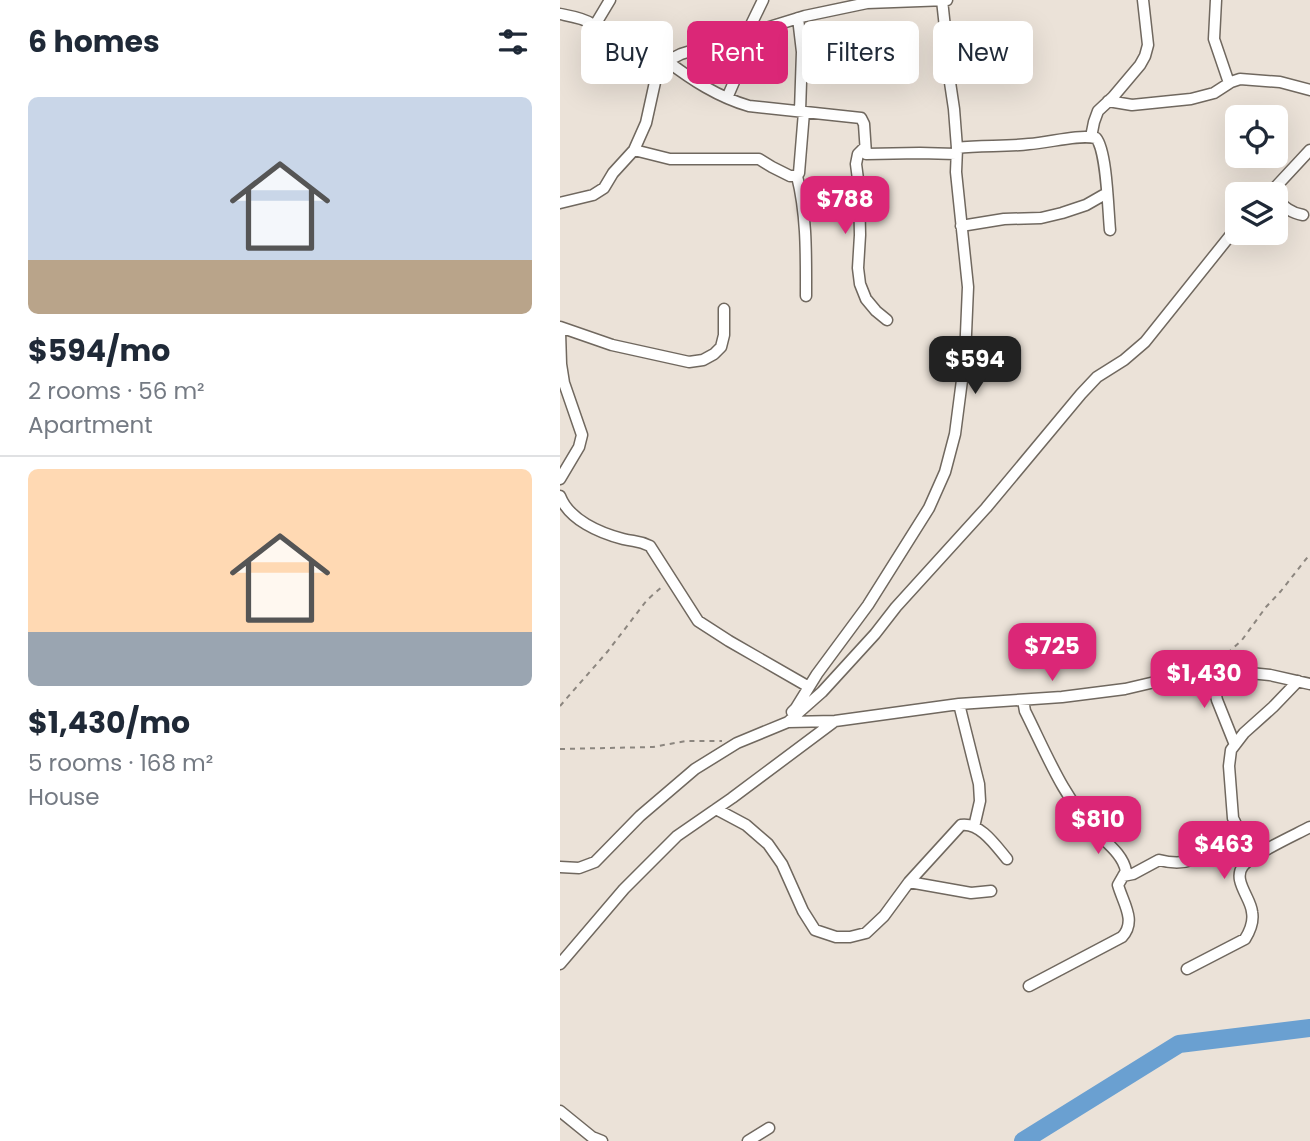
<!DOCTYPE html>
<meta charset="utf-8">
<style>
:root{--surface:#fff;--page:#f6f6f7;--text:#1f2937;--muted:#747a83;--line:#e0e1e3;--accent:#db2777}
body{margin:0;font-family:Poppins,sans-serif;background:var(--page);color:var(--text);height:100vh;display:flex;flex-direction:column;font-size:26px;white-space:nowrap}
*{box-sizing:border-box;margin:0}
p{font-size:23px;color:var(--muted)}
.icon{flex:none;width:38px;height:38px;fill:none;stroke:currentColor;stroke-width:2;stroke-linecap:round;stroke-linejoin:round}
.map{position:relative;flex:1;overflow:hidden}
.panel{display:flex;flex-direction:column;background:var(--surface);width:560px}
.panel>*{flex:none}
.hud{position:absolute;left:21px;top:21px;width:623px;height:63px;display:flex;gap:14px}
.buttons{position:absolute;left:665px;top:105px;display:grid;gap:14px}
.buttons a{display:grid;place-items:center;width:63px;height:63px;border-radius:10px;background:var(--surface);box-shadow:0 7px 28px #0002;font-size:35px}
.price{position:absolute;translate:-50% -60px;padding:0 16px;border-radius:14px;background:var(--accent);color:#fff;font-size:23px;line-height:46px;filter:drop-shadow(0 2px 4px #0008)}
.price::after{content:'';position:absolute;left:50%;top:42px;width:21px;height:16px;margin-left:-10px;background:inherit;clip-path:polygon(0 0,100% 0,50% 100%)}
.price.selected{background:#222;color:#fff}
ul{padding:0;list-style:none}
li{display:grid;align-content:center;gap:14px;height:371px;padding:0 28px}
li+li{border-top:2px solid var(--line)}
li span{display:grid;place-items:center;height:217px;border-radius:10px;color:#555}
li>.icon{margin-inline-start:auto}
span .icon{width:126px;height:126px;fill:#fffc;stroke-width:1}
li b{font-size:30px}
h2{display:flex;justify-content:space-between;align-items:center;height:84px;padding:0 28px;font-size:30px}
.chip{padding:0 24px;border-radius:10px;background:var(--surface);box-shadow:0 7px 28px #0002;font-size:24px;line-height:63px}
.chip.selected{background:var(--accent);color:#fff}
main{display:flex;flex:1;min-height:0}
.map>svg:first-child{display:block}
</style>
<main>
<section class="panel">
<h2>6 homes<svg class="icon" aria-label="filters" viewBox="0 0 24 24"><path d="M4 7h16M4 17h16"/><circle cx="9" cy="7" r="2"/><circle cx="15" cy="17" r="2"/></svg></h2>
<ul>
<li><span style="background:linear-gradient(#c9d6e8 75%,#b9a48a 0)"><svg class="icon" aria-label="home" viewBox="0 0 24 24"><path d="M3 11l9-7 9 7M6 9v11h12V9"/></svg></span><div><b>$594/mo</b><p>2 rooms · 56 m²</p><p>Apartment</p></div></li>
<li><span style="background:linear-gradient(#ffd9b3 75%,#9aa5b1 0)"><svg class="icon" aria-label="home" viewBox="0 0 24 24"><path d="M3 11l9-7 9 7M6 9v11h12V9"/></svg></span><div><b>$1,430/mo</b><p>5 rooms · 168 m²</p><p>House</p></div></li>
</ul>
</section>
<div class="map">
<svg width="750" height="1141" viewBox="0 0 750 1141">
<rect width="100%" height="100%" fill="#ebe2d8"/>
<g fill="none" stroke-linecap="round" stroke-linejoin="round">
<path stroke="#6aa0d1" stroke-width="18" d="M463 1141 619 1044 750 1028"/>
<defs>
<path id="minor" d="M656 0 654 39 669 83
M0 14C10 16 24 18 32 24 44 31 41 50 52 57 61 63 90 65 102 67
M238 18 242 52 240 111
M35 25 50 0
M186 35 203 0
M107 61C132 80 158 97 189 106L301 118 304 124 306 154 360 153 396 154
M167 98 180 68 183 36
M548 101 572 105 631 99 654 93 671 82 680 79 720 82 750 90
M531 137 534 122 538 111 553 97 580 65 585 56 588 45 583 0
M305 147 298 154 296 164 299 187 300 235 298 268 300 284 306 299 316 311 327 320
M397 148C421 145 445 147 469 144 489 143 517 134 536 138 547 151 548 210 550 230
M74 150 110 159H199L212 167 230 176H237L239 173 244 112
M237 176C247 216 246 256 246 296
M709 194 750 150
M716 198C724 207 731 213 743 215
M0 203 33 195 44 188 53 173 74 150 86 123 97 73 107 61 121 54 245 16 307 3 387 0
M401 226 444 219 481 218 502 213 526 205 547 193
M0 327 52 345 129 362 143 360 154 354 161 347 164 335V309
M0 332 1 364 4 383 22 435 19 447 0 479
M0 496C9 520 40 533 63 539 75 542 78 540 90 546L138 621 169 641 249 687
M659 670 654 687 657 700 675 745
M463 700 465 711C487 755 503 797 537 833 548 844 563 855 566 871L558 885C563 903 577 921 562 937L469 986
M399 704 419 784 420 801 414 827
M232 712 236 708 257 674 308 605 369 508 385 472 395 434 405 357 408 287 396 172 397 148 394 109 388 69 387 46 382 0
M228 722 275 721 399 704 502 697 565 689 612 678 659 670 710 675 750 684
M156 809 186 825 208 844 222 864 243 911 255 930 276 937H290L306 933 324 916 349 882 401 825C420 822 436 846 447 859
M697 855 682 837 673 818 669 766 671 750 684 733 713 707 738 681
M0 867 19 868 35 862 80 816 135 769 177 743 228 722 262 692 315 634 336 607 426 508 521 394 537 377 564 360 585 342 677 227
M563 876 573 874 599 860C622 866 646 862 651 836
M349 882 411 893 431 891
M0 964 64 889 117 836 172 798 275 721
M627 969 685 939C690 931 694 922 692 912 691 898 672 880 683 866 691 855 735 835 750 827
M0 1111 32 1137 42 1141
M188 1141 209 1128"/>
</defs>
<use href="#minor" stroke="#70685f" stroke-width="13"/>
<path stroke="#8c867f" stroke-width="2" stroke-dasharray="5 5" stroke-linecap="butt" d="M660 660 682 640 706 607 721 591 750 554
M0 706 48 651 87 600 104 585
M0 749 93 747 126 741H162"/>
<use href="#minor" stroke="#fff" stroke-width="10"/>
</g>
</svg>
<div class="buttons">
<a><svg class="icon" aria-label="locate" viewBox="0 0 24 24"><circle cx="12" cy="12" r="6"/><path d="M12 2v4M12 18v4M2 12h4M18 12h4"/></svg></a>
<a><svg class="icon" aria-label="layers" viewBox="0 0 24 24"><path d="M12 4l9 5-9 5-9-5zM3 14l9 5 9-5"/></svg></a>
</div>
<b class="price" style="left:285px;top:236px">$788</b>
<b class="price selected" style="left:415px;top:396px">$594</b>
<b class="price" style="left:492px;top:683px">$725</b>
<b class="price" style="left:644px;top:710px">$1,430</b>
<b class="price" style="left:538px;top:856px">$810</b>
<b class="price" style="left:664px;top:881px">$463</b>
<div class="hud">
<a class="chip">Buy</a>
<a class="chip selected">Rent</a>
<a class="chip">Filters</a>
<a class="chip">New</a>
</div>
</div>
</main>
